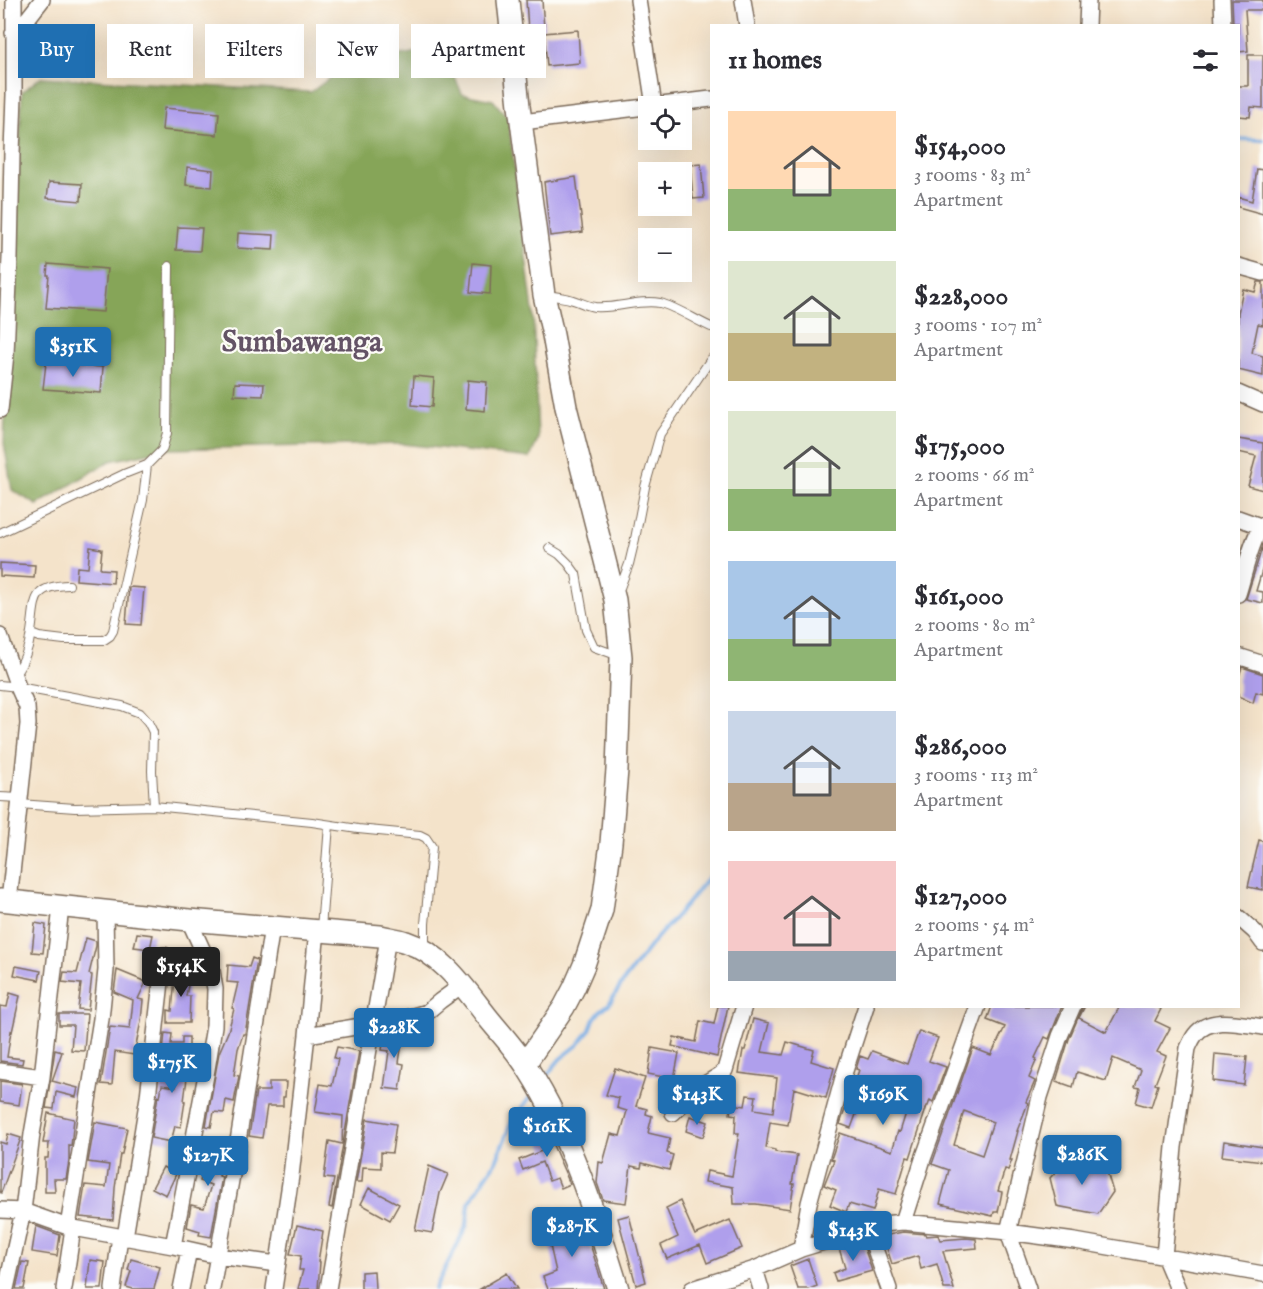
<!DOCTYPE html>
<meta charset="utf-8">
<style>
:root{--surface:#fff;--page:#f7f7f7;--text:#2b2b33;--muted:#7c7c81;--accent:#1f6fb2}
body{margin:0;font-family:"IM FELL English",serif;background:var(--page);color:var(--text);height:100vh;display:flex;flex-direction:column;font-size:22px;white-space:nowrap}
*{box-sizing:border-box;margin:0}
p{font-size:20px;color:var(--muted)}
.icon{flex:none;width:33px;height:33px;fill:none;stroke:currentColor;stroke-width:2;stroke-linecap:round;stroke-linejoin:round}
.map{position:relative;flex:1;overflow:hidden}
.sheet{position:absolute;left:710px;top:24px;width:530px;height:984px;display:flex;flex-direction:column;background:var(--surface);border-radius:0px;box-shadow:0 6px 24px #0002}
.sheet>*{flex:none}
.top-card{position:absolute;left:18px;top:24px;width:570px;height:54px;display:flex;gap:12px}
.tools{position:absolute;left:638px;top:96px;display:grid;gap:12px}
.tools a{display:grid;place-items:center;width:54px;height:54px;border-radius:0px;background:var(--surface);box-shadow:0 6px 24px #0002;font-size:30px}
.price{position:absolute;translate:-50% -51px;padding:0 14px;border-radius:6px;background:var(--accent);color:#fff;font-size:20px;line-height:39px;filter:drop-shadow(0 2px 3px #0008)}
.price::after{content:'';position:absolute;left:50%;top:36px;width:18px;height:14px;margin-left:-9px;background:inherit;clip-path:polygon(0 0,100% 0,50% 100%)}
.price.active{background:#222;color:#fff}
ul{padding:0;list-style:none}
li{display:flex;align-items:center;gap:18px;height:150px;padding:0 18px}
li span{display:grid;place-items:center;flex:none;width:168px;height:120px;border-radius:0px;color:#555}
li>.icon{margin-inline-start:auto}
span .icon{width:72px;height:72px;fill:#fffc;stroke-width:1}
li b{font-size:26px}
h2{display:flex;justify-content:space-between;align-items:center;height:72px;padding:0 18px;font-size:26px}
.tag{padding:0 21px;border-radius:0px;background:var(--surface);box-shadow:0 6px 24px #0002;font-size:21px;line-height:54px}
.tag.active{background:var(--accent);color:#fff}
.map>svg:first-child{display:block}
</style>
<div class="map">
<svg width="1263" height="1289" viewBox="0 0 1263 1289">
<rect width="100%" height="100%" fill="#fdfcf7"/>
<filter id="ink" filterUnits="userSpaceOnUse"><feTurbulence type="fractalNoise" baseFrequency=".0167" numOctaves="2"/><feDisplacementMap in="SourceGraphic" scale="12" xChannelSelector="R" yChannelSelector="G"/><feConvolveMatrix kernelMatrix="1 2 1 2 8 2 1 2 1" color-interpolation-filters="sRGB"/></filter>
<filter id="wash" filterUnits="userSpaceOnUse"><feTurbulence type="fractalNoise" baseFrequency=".008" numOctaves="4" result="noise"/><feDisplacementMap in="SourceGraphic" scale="24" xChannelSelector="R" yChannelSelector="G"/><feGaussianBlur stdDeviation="1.35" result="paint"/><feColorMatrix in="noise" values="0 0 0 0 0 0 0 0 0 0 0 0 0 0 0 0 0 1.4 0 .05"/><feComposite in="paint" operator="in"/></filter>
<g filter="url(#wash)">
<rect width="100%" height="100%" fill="#f4e3ca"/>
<path fill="#86a558" stroke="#60683b" stroke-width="1.5" d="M418 52C448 63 450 63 462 94L493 100 508 118 533 311 538 439 530 458 403 444 168 449 110 461 37 505 12 490 4 443 5 414 9 379 22 92 41 77 311 92 345 67 359 60 367 65 388 54 401 55Z"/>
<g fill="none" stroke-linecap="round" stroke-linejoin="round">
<path stroke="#76aae3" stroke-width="4" d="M1238 139 1263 140
M544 1079 560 1059 578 1045 590 1030 594 1019 600 1011 609 1004 625 979 654 941 687 904 711 874
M435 1289 467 1225 469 1203 496 1161 512 1121 534 1092"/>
</g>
<g id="blocks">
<path fill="#af9fec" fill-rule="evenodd" d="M526 0H542L544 28 528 30Z
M1232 0H1263V10H1245L1248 51 1238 52V23H1233Z
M578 30 580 63 547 66 544 33Z
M1248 55H1263V108L1251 107 1250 117 1238 116V86H1248Z
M164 108 219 113 217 135 162 130Z
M701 164 704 198 693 199 690 165Z
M187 167 213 170 212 187 186 185Z
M1257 169 1263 170V214L1238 207V197L1252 201Z
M576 177 583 232 550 236 544 182Z
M49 182 82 184 81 201 47 198Z
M178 227 202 228 200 251 176 250Z
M238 233 274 235 273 250 237 248Z
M473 263 491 265 490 294 470 292Z
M48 264 107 269 103 312 46 308 49 275H47Z
M1258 282H1263V325L1258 324 1252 353 1263 356V376L1238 370V313L1243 289 1255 292Z
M46 363 103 367 101 393 43 389Z
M414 376 434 378 432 407 412 405Z
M468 380 487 382 485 411 466 409Z
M235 383 264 384 263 396 234 395Z
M1238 439 1263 443V490L1248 486 1256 456 1238 452Z
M1263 545V567L1256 591 1263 592V603L1246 599Z
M90 547 102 549 100 569 114 570 113 583 76 580 77 567 88 568Z
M0 563 35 565 34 578 0 576Z
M129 587 144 588 141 625 126 624Z
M1242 667 1263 674V694L1256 692 1253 703 1238 696V679Z
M1259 840 1263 841V890L1248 887Z
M35 923 46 925 43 953 32 952Z
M137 933 153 935 150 949 134 947Z
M86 938 96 941V946L89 974 92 975 88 1010 78 1009 81 984 62 982 64 972 77 973Z
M252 958 257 960 245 1034H243L238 1049 234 1075 239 1076 234 1102 226 1100 224 1113 214 1112 211 1127 206 1126 219 1053 228 1032 234 1009 232 1008 238 983 227 982 228 965 249 967Z
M16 966 41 971 39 980 14 975Z
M176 967 191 970 186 996H190L189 1023H168V1010L172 1011Z
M117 970 146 982 138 999 143 1000 141 1021 134 1055 115 1052 112 1085 101 1084 110 1027 130 1029 133 1000 114 992Z
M10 993 20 996 12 1032 11 1031 7 1057 23 1059 22 1064 0 1061V1006L7 1007Z
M718 1006H728L717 1057 672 1046 674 1037 696 1042 700 1021 714 1024Z
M992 1006H1062L1049 1039 1045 1037 1035 1058 1037 1059 1029 1078 1035 1081 1026 1102 1028 1103 1017 1131H1018L1010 1160H1012L1008 1170 1005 1169 998 1191 1002 1192 998 1212H994L993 1216 940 1204 949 1170 932 1164 973 1048 991 1055 1005 1027 987 1020ZM964 1111 993 1122 982 1155 954 1145Z
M1083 1006H1085L1079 1018 1106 1032 1120 1006H1156L1161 1009 1155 1021 1170 1028 1157 1052 1166 1056 1155 1084 1158 1085 1151 1107 1136 1103 1140 1088 1135 1087 1141 1070 1113 1058 1106 1081 1077 1072 1073 1087 1056 1081 1069 1039Z
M59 1014H87L84 1051 71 1050 73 1025H59Z
M753 1019 769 1023 762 1052 783 1055 787 1042 814 1050 811 1061 834 1068 826 1098 794 1088 788 1125 770 1122 766 1148 775 1150V1152L797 1155 792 1184H794L790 1209 756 1204H734L733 1187 705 1182 707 1171 732 1176 739 1133H735L736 1115 730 1114 732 1104 745 1106 747 1095 756 1096 754 1109 773 1112 777 1078 739 1073 743 1050H745Z
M404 1029 399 1063 404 1064 400 1090 384 1088 389 1051 382 1050 385 1032Z
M919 1031 938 1038 929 1061 946 1067 933 1102 930 1100 928 1106H927L910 1158 907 1157 896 1194 879 1189 873 1211 849 1204 846 1212 830 1205 836 1190 824 1185 834 1160 831 1159 840 1133 892 1151 898 1131 900 1132 910 1100 867 1085 851 1128 840 1124 859 1070 856 1069 860 1056 868 1059 872 1051 907 1064Z
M165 1033 172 1034 171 1044H182V1037H189V1063L184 1101H185L181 1127 175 1126 171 1142 151 1138 158 1096 160 1097 162 1085 176 1087 180 1055 163 1052Z
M337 1047 359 1051 332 1208 329 1207 334 1179 324 1178 329 1141 342 1144 343 1116 315 1112 320 1084 332 1086 338 1059 334 1058Z
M652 1048 679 1053 674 1079 648 1074Z
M55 1050 62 1052 52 1081 78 1088 76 1097 56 1092 54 1109 46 1108Z
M1215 1054 1247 1057 1244 1085 1213 1081Z
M615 1068 645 1078 636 1106 647 1109 646 1114 652 1116 648 1133 670 1138 667 1153 673 1155 669 1170 642 1163 641 1168 631 1166 626 1203 603 1200 597 1183 599 1162 603 1163 611 1134 620 1136 627 1111 617 1108 619 1098 606 1095Z
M0 1081 22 1084 19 1105 0 1102Z
M269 1082H286L285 1097H283V1106H267L262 1138 249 1136 256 1091H269Z
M48 1113 74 1119 71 1146 69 1145V1161L66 1179H54L55 1192H45V1158H48L49 1143H43Z
M690 1116 708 1122 703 1137 686 1131Z
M536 1118 543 1122 545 1127 570 1184 561 1188 557 1178 549 1181 542 1162 523 1170 519 1160 544 1150 541 1142 550 1138 531 1126Z
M367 1119 396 1124 392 1153 381 1152V1168L363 1167 362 1182H356Z
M95 1122 127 1128 122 1154H120L115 1188 113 1220 80 1217 85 1185 106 1187 109 1165 88 1162Z
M8 1134 21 1138 1 1193 0 1192V1142L6 1144Z
M204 1136 224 1139 219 1176 222 1177 211 1237 199 1235 200 1231 187 1227 191 1205 204 1208 211 1185 200 1181 204 1168H199Z
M1224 1141 1263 1147V1161L1222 1156Z
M1067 1159 1105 1165 1113 1192 1098 1214 1057 1206 1050 1178Z
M429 1166 448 1174 440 1193 432 1233 415 1230Z
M163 1167 176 1174 166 1195 152 1188Z
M369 1188 399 1204 390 1220 361 1204Z
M680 1201 695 1235 730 1220 742 1248 707 1263 700 1245 667 1259 661 1245 678 1237 666 1208Z
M629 1215 646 1282 636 1285 618 1218Z
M582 1218 604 1289H548L543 1277 556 1272 546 1228 568 1223 567 1221Z
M297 1225 323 1231 318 1262H320L318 1289H298L303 1270H299L301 1256 290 1254Z
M36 1226 60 1235 57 1256 32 1252Z
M903 1232 926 1234V1236L938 1235 940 1240 966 1238 976 1239 977 1248 943 1251 954 1289H944L937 1264 921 1269 918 1256 892 1264 883 1236Z
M862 1241 872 1271 836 1281 833 1273 845 1268 839 1248Z
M131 1259 160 1267 154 1289H133L126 1287 131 1271 128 1270Z
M808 1259 817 1286 809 1289H798L790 1266Z
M90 1260 105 1262 102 1289H87Z
M22 1262 29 1263 24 1289H16Z
M374 1271 375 1289H361V1272Z
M507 1273 517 1289H480Z"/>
</g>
</g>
<g filter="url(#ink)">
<use href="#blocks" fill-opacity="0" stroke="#7c6b5a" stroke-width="1.5"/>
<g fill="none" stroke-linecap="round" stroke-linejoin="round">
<defs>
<path id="lane" d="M545 295C554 296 564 297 573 300 580 302 587 306 595 307 617 309 639 299 660 303 676 307 695 320 711 327
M0 533 124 474 147 465 162 450 167 433 169 266
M549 548 559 554 568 563 576 574 586 630 594 647 619 656
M618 593 629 564 635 539 645 487 660 434 711 359
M31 634 39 637 64 640H104L110 636 113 631 143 500 147 465
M15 675C24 662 29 648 31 632 36 601 30 586 69 585
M0 685 18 687 122 706 140 713 148 722 153 732 152 771 154 806
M0 797 20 798
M19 804 75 808 154 806 312 822 358 829 420 835 426 838 432 847 425 924V949
M321 929 329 825"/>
<path id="street" d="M638 0 654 106
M743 0 747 26
M1222 0 1223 26
M1087 26 1088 0
M13 33 21 27 42 0
M522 122 711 99
M1238 266 1263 273
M1238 393 1263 404
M0 410 6 354 10 257 12 153 14 95V0
M1238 518 1263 527
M1238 594C1245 572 1249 548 1261 526
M0 636 18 687 27 707 28 724 9 901
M1238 656 1263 664
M1238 917 1255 932 1263 943
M307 1035 403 1019 427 1012 440 1001 462 985
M0 1071 42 1077
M673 1113 697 1089 720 1075 725 1070 744 1006
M0 1210 23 1211 68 1227 173 1246 218 1256 277 1264
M903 1222 923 1159 978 1006
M68 1227 101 1019 106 970 105 911
M868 1229 889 1289
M125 1237 148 1097 164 955
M173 1246 206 1075 214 1026 215 989 212 971 189 920
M801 1249 809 1203 844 1074 866 1006
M755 1269 761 1289
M6 1289 23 1211 32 1134 42 1077 61 907
M64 1289 73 1228
M113 1289 120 1236
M181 1289 189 1250
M212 1289 239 1135 272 927
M274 1289 291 1176 307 1035 317 930
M328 1289 388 938
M692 1289 755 1269 801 1249 883 1224 903 1222 1008 1232 1075 1241 1263 1274
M1028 1289 1008 1232 1040 1097 1060 1036 1073 1006
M1178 1289 1164 1256 1174 1147 1188 1048C1190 1044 1192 1039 1195 1035 1210 1015 1241 1024 1263 1027"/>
<path id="secondary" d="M508 0 519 106 544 295 553 335 566 407 615 600 621 657 617 770 611 843 602 910 584 965 574 988 564 1007 525 1064
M0 900 189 920 380 936C388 938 398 939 406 942 443 954 466 990 489 1019 502 1035 517 1051 528 1069 571 1136 595 1214 618 1289"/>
</defs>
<use href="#lane" stroke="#7c6b5a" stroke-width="10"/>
<use href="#street" stroke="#7c6b5a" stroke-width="18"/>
<use href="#secondary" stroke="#7c6b5a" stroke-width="24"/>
<use href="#lane" stroke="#fff" stroke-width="8"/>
<use href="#street" stroke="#fff" stroke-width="15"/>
<use href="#secondary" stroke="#fff" stroke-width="21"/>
</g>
</g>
<g text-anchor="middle" stroke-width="4.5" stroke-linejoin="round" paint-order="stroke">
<g font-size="30" font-weight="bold" fill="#645366" stroke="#fdfcf7">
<text x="302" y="351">Sumbawanga</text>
</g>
</g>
</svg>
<div class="tools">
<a><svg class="icon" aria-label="locate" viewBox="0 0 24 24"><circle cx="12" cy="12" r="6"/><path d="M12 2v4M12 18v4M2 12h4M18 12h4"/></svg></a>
<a>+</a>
<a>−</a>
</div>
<b class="price" style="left:73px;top:378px">$351K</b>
<b class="price active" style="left:181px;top:998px">$154K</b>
<b class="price" style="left:394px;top:1059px">$228K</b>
<b class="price" style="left:172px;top:1094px">$175K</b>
<b class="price" style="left:697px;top:1126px">$143K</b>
<b class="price" style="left:883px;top:1126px">$169K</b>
<b class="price" style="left:547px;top:1158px">$161K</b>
<b class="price" style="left:1082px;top:1186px">$286K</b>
<b class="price" style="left:208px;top:1187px">$127K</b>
<b class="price" style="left:572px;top:1258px">$287K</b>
<b class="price" style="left:853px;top:1262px">$143K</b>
<div class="top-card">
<a class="tag active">Buy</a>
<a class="tag">Rent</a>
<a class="tag">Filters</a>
<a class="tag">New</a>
<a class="tag">Apartment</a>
</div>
<section class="sheet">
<h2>11 homes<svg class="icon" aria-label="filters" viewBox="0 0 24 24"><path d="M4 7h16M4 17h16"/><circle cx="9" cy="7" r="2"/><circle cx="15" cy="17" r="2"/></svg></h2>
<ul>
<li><span style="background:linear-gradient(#ffd9b3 65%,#8fb573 0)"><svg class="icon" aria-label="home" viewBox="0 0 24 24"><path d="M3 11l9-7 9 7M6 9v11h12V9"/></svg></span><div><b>$154,000</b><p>3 rooms · 83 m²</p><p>Apartment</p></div></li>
<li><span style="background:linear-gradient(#dfe7d0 60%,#c2b280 0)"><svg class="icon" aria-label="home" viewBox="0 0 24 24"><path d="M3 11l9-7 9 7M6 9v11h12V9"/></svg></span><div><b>$228,000</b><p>3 rooms · 107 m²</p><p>Apartment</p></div></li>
<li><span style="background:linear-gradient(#dfe7d0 65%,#8fb573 0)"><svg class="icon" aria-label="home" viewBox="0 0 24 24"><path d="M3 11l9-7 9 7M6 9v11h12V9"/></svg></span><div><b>$175,000</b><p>2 rooms · 66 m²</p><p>Apartment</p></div></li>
<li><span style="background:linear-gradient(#a9c7e8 65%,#8fb573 0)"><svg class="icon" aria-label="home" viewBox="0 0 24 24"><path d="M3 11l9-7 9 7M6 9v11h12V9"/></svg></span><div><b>$161,000</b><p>2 rooms · 80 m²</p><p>Apartment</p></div></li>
<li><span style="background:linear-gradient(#c9d6e8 60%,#b9a48a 0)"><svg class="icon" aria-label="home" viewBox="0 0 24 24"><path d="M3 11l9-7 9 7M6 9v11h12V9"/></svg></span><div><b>$286,000</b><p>3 rooms · 113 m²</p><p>Apartment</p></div></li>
<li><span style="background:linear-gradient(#f6c9c9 75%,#9aa5b1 0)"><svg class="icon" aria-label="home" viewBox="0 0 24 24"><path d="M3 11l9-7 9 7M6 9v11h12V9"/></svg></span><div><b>$127,000</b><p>2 rooms · 54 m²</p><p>Apartment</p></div></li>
</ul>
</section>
</div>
